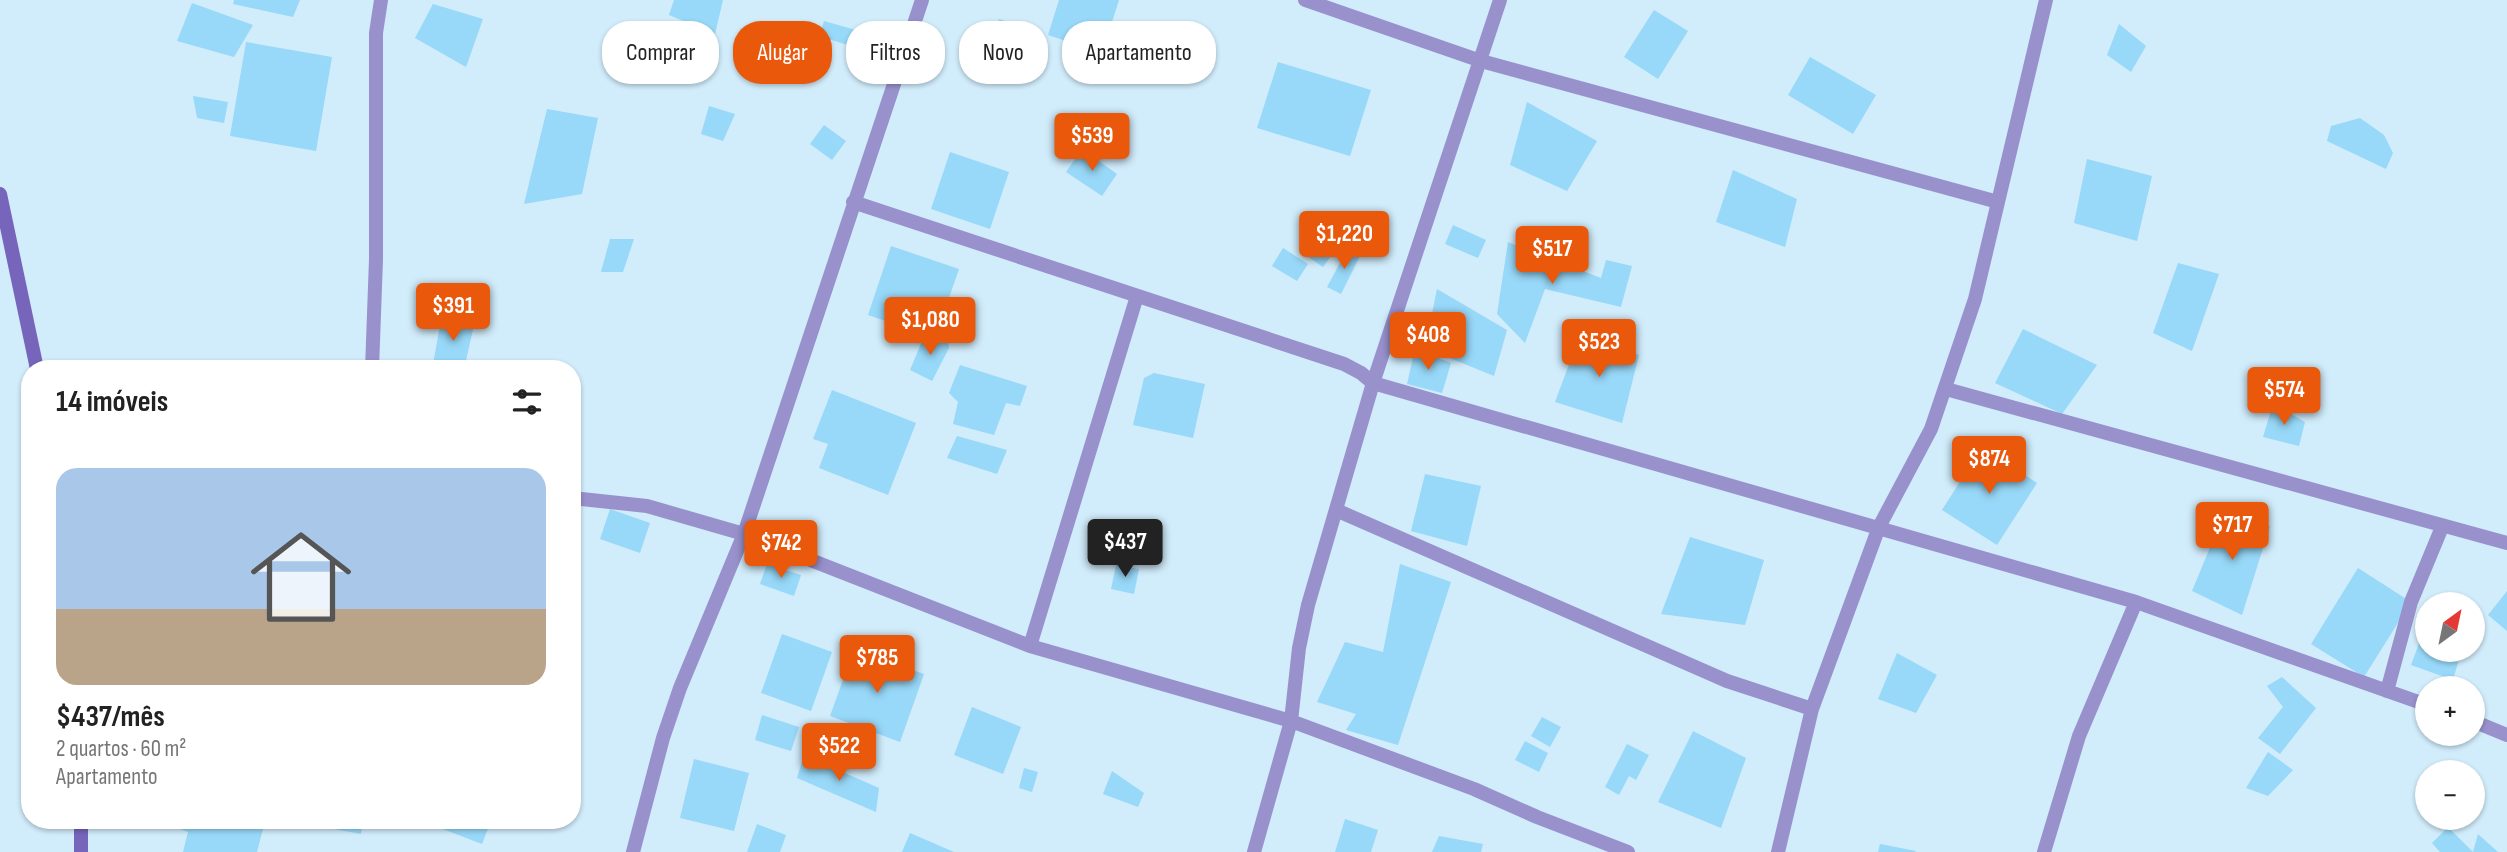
<!DOCTYPE html>
<html lang="pt">
<meta charset="utf-8">
<style>
:root{--surface:#fff;--page:#f6f6f6;--text:#222;--muted:#767676;--accent:#ea580c}
body{margin:0;font-family:"Sofia Sans Condensed",sans-serif;background:var(--page);color:var(--text);height:100vh;display:flex;flex-direction:column;font-size:26px;white-space:nowrap}
*{box-sizing:border-box;margin:0}
p{font-size:23px;color:var(--muted)}
.icon{flex:none;width:38px;height:38px;fill:none;stroke:currentColor;stroke-width:2;stroke-linecap:round;stroke-linejoin:round}
.map{position:relative;flex:1;overflow:hidden}
.side{position:absolute;left:21px;top:360px;width:560px;height:469px;display:flex;flex-direction:column;background:var(--surface);border-radius:28px;box-shadow:0 2px 5px #0004}
.side>*{flex:none}
.guide{position:absolute;left:602px;top:21px;width:665px;height:63px;display:flex;gap:14px}
.needle{width:46px;rotate:33deg}
.buttons{position:absolute;left:2415px;top:592px;display:grid;gap:14px}
.buttons a{display:grid;place-items:center;width:70px;height:70px;border-radius:50%;background:var(--surface);box-shadow:0 2px 5px #0004;font-size:35px}
.price{position:absolute;translate:-50% -60px;padding:0 16px;border-radius:7px;background:var(--accent);color:#fff;font-size:23px;line-height:46px;filter:drop-shadow(0 2px 4px #0008)}
.price::after{content:'';position:absolute;left:50%;top:42px;width:21px;height:16px;margin-left:-10px;background:inherit;clip-path:polygon(0 0,100% 0,50% 100%)}
.price.selected{background:#222;color:#fff}
ul{padding:0;list-style:none}
li{display:grid;align-content:center;gap:14px;height:371px;padding:0 35px}
li span{display:grid;place-items:center;height:217px;border-radius:21px;color:#555}
li>.icon{margin-inline-start:auto}
span .icon{width:126px;height:126px;fill:#fffc;stroke-width:1}
li b{font-size:30px}
h2{display:flex;justify-content:space-between;align-items:center;height:84px;padding:0 35px;font-size:30px}
.pill{padding:0 24px;border-radius:28px;background:var(--surface);box-shadow:0 2px 5px #0004;font-size:24px;line-height:63px}
.pill.selected{background:var(--accent);color:#fff}
.map>svg:first-child{display:block}
</style>
<div class="map">
<svg width="2507" height="852" viewBox="0 0 2507 852">
<rect width="100%" height="100%" fill="#d1ecfb"/>
<path fill="#98d8f8" d="M234 0H300L293 17 233 4Z
M674 0H723L715 34 669 15Z
M1059 0H1119L1102 53 1048 35Z
M192 3 253 25 234 57 177 41Z
M433 4 483 19 466 67 415 38Z
M1654 10 1688 31 1658 79 1624 57Z
M999 19 1027 29 1010 63 988 55Z
M824 21 863 32 857 48 819 36Z
M2119 24 2146 46 2131 72 2107 55Z
M246 42 332 57 316 151 230 136Z
M1810 57 1876 95 1853 134 1788 95Z
M1278 62 1371 90 1350 156 1257 128Z
M193 96 228 102 224 123 197 118Z
M1527 102 1597 141 1567 191 1510 165Z
M709 106 735 114 723 141 701 134Z
M547 109 598 118 582 194 524 204Z
M2360 118 2384 135 2393 153 2386 169 2327 141 2331 126Z
M824 125 846 141 832 160 810 144Z
M1082 149 1117 174 1102 196 1066 172Z
M950 152 1009 172 990 229 931 209Z
M2087 159 2152 176 2137 241 2074 223Z
M1733 170 1797 199 1785 247 1716 222Z
M1453 225 1486 240 1478 258 1445 244Z
M610 239H634L623 272H601Z
M1508 242 1601 278 1606 260 1632 266 1621 307 1545 289 1525 343 1497 314Z
M891 246 959 269 942 318 910 306 903 327 868 315Z
M1316 246 1331 256 1323 267 1308 257Z
M1283 248 1308 264 1297 281 1272 266Z
M1348 248 1361 254 1341 294 1327 287Z
M2178 263 2219 274 2192 351 2153 333Z
M1437 289 1507 330 1494 376 1425 348Z
M442 315 475 321 464 369H432Z
M2023 329 2097 365 2062 414 1995 383Z
M1581 332 1639 355 1622 423 1555 402Z
M925 334 948 341 949 348 932 381 910 370Z
M1415 349 1451 363 1442 393 1407 384Z
M960 365 1027 386 1020 406 1006 403 994 435 953 424 958 402 949 393Z
M1154 373 1205 384 1193 438 1133 425 1144 378Z
M832 390 916 423 888 495 819 468 828 444 813 439Z
M2273 404 2305 422 2299 446 2263 437Z
M957 436 1007 450 997 474 947 458Z
M1982 447 2037 483 1997 545 1942 510Z
M1425 474 1481 486 1467 546 1411 531Z
M610 509 650 523 640 553 600 539Z
M2225 511 2270 526 2242 615 2192 591Z
M1690 537 1764 560 1745 625 1661 614Z
M1114 538 1134 542 1129 563 1110 559Z
M767 564 801 575 794 596 760 584Z
M1400 564 1451 582 1398 745 1346 730 1356 714 1317 702 1345 642 1383 652Z
M1116 565 1139 569 1134 594 1111 589Z
M2358 568 2411 602 2364 677 2311 644Z
M2507 591V631L2488 615Z
M2427 622V649H2462L2453 680 2411 665Z
M782 634 832 652 811 711 761 693Z
M854 649 924 674 900 742 830 716Z
M1897 653 1937 675 1916 713 1878 699Z
M2282 677 2316 708 2280 754 2258 738 2283 707 2267 686Z
M972 707 1021 727 1003 774 954 755Z
M762 715 799 727 791 751 755 740Z
M1542 717 1561 727 1550 747 1531 736Z
M1693 731 1746 758 1721 828 1658 802Z
M1525 741 1548 753 1539 772 1515 760Z
M1627 744 1649 755 1636 780 1629 776 1619 795 1605 787Z
M2268 752 2293 770 2268 796 2246 788Z
M804 755 879 788 876 812 797 778Z
M694 759 749 773 734 831 680 818Z
M1024 768 1038 772 1032 792 1019 788Z
M1112 771 1144 793 1138 807 1103 794Z
M1345 819 1378 830 1371 852H1335Z
M182 821H265L257 852H183L188 832 180 829Z
M312 821H363L361 834 312 825Z
M443 821H491L482 844 440 828Z
M757 824 786 835 780 852H747Z
M2448 827 2473 852 2478 834 2498 852H2440L2432 843Z
M910 833 954 852H902Z
M1439 836 1483 844 1481 852H1432Z
M1880 844 1916 851 1915 852H1878Z"/>
<g fill="none" stroke-linecap="round" stroke-linejoin="round">
<path stroke="#9991cc" stroke-width="14" d="M1305 0 1481 61 1998 202
M853 202 1344 364 1361 373 1373 383 2136 602 2427 705
M372 369 376 259V33L381 0
M1946 389 2507 543
M572 498 647 506 744 534 1030 646 1291 721 1474 789 1537 817 1628 852
M1336 510 1727 681 1812 709
M1030 646 1137 296
M2387 691 2411 602 2442 527
M2473 721 2507 735
M633 852 663 738 680 688 744 534 922 0
M1254 852 1291 721 1299 648 1308 605 1373 383 1500 0
M1778 852 1812 709 1879 527 1931 429 1975 299 2046 0
M2044 852 2079 736 2136 602"/>
<path stroke="#7665bb" stroke-width="14" d="M0 194 37 369
M81 852V821"/>
</g>
</svg>
<div class="buttons">
<a><svg class="needle" viewBox="-14 -14 28 28"><path d="M0-13l5 13h-10z" fill="#e53935"/><path d="M0 13l5-13h-10z" fill="#767676"/></svg></a>
<a>+</a>
<a>−</a>
</div>
<b class="price" style="left:1092px;top:173px">$539</b>
<b class="price" style="left:1344px;top:271px">$1,220</b>
<b class="price" style="left:1552px;top:286px">$517</b>
<b class="price" style="left:453px;top:343px">$391</b>
<b class="price" style="left:930px;top:357px">$1,080</b>
<b class="price" style="left:1428px;top:372px">$408</b>
<b class="price" style="left:1599px;top:379px">$523</b>
<b class="price" style="left:2284px;top:427px">$574</b>
<b class="price" style="left:1989px;top:496px">$874</b>
<b class="price" style="left:2232px;top:562px">$717</b>
<b class="price selected" style="left:1125px;top:579px">$437</b>
<b class="price" style="left:781px;top:580px">$742</b>
<b class="price" style="left:877px;top:695px">$785</b>
<b class="price" style="left:839px;top:783px">$522</b>
<div class="guide">
<a class="pill">Comprar</a>
<a class="pill selected">Alugar</a>
<a class="pill">Filtros</a>
<a class="pill">Novo</a>
<a class="pill">Apartamento</a>
</div>
<section class="side">
<h2>14 imóveis<svg class="icon" aria-label="filters" viewBox="0 0 24 24"><path d="M4 7h16M4 17h16"/><circle cx="9" cy="7" r="2"/><circle cx="15" cy="17" r="2"/></svg></h2>
<ul>
<li><span style="background:linear-gradient(#a9c7e8 65%,#b9a48a 0)"><svg class="icon" aria-label="home" viewBox="0 0 24 24"><path d="M3 11l9-7 9 7M6 9v11h12V9"/></svg></span><div><b>$437/mês</b><p>2 quartos · 60 m²</p><p>Apartamento</p></div></li>
</ul>
</section>
</div>
